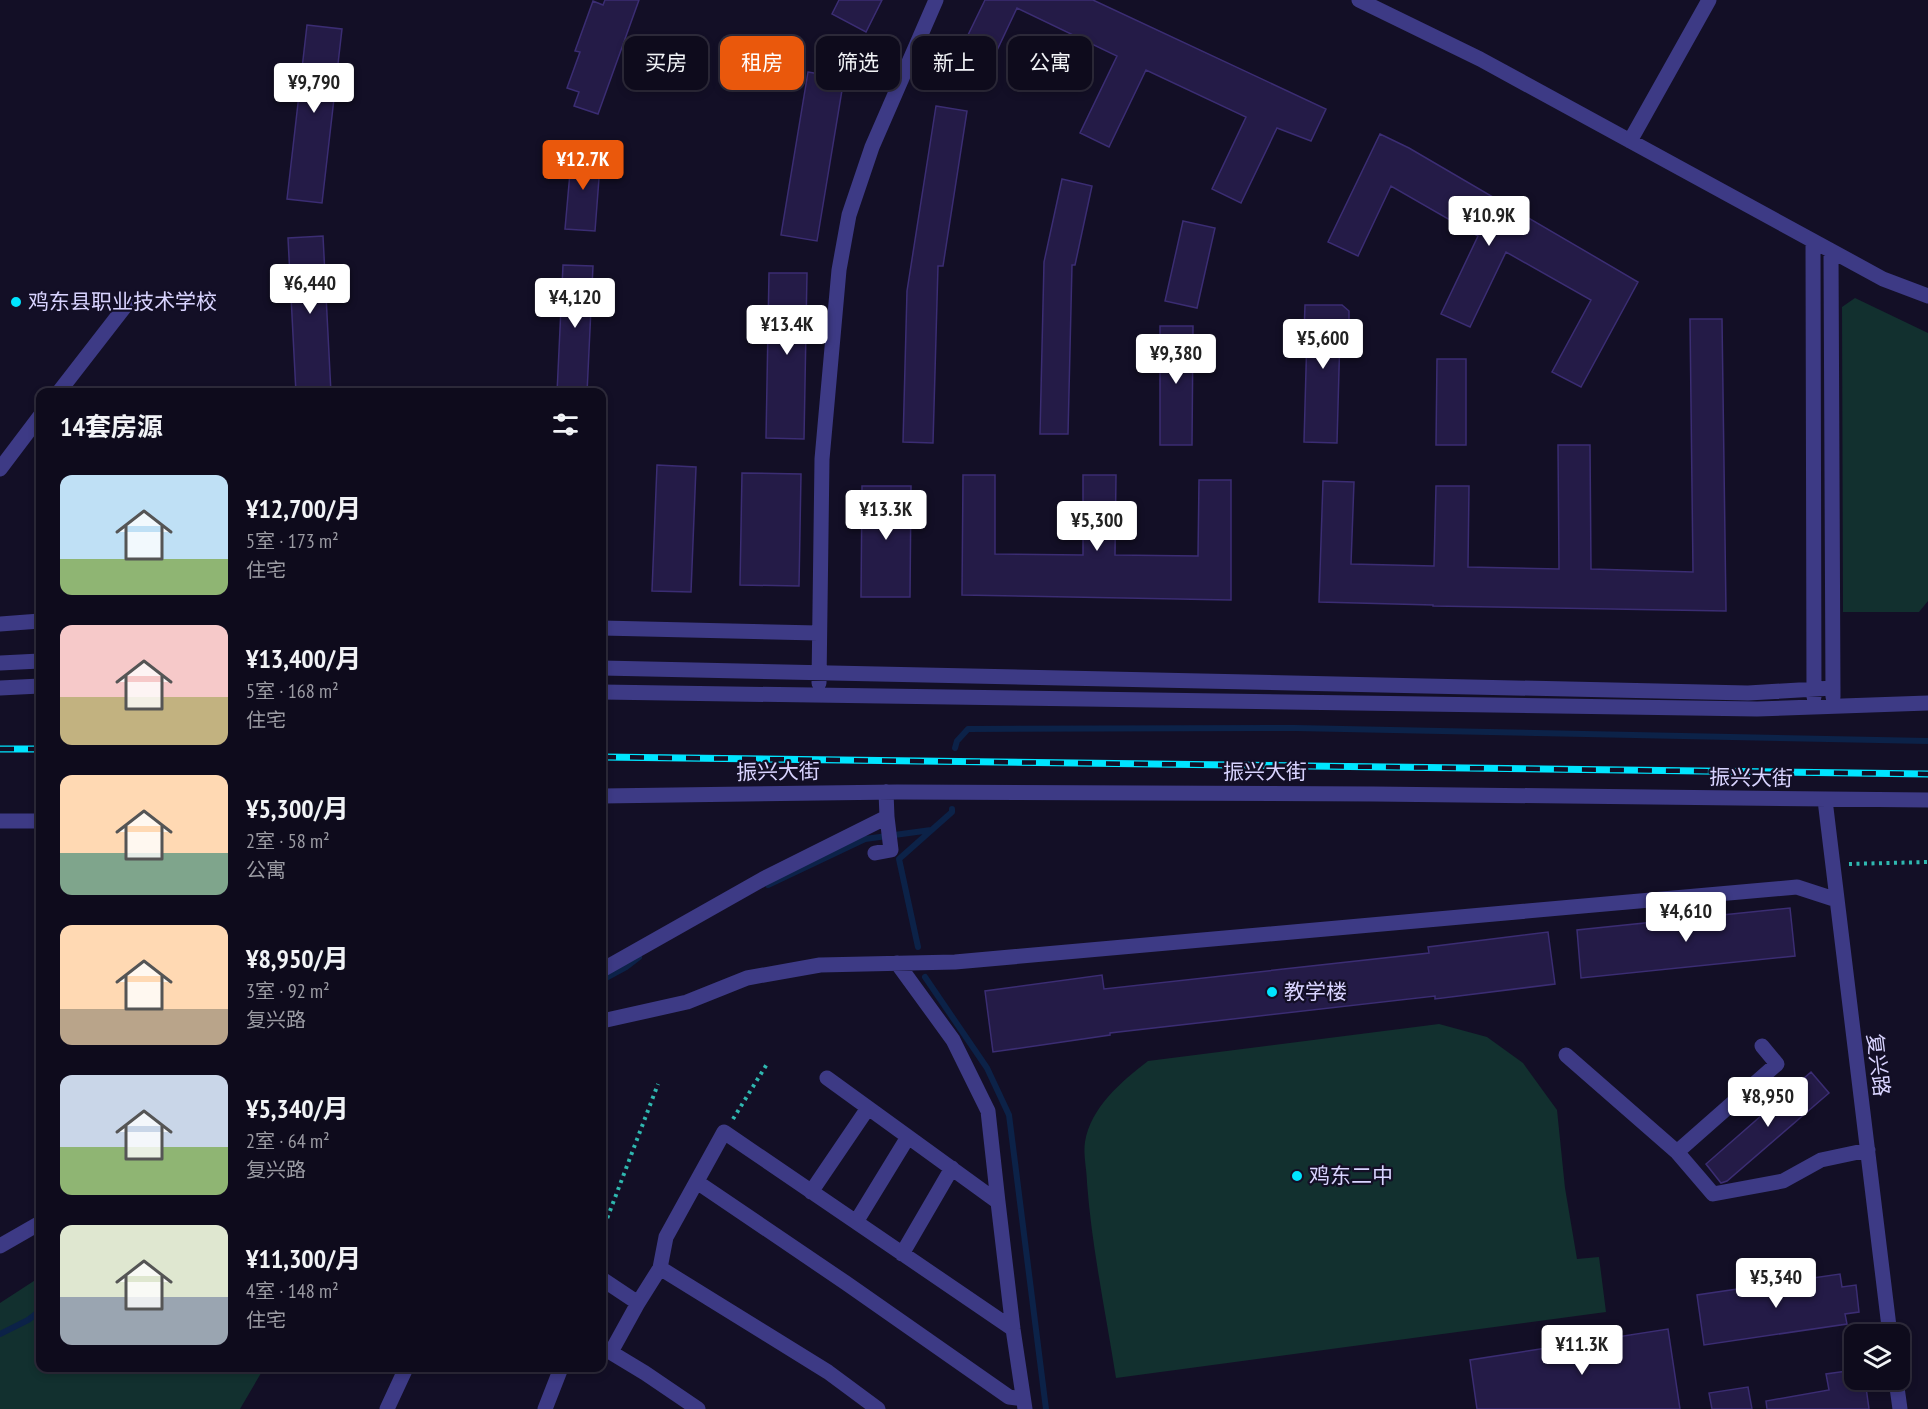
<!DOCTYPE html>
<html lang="zh">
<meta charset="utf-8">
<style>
:root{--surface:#0e0b1c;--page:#1c1929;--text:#f1f3f6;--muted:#9b9ba3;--line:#2e2b3b;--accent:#ea580c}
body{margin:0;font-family:"PT Sans Narrow","Noto Sans SC",sans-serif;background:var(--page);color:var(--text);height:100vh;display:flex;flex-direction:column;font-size:22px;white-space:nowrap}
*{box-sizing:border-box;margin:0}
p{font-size:20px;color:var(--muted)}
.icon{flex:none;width:33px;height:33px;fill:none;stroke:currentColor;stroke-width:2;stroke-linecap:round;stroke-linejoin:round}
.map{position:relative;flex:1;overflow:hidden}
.details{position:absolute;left:36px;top:388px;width:570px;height:984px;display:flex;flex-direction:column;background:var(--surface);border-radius:12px;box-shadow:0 3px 9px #0003,0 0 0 2px var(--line)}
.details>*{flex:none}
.hud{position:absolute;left:624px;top:36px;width:570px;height:54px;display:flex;gap:12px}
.controls{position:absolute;left:1844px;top:1324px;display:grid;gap:12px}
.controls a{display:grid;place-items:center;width:66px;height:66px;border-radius:12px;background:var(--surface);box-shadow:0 3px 9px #0003,0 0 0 2px var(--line);font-size:30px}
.price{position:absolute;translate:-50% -51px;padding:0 14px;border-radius:6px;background:#fff;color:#222;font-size:20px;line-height:39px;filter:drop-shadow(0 2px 3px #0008)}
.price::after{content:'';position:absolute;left:50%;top:36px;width:18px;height:14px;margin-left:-9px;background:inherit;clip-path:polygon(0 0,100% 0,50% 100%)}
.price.active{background:var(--accent);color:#fff}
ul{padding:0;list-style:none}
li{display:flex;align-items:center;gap:18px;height:150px;padding:0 24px}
li span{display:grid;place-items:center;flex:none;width:168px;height:120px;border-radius:12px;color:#555}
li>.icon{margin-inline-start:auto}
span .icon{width:72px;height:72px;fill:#fffc;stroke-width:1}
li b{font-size:26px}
h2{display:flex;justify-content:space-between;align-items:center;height:72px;padding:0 24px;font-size:26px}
.pill{padding:0 21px;border-radius:12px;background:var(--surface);box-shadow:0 3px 9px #0003,0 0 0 2px var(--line);font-size:21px;line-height:54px}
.pill.active{background:var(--accent);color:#fff}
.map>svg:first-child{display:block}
</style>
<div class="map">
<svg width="1928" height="1409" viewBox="0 0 1928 1409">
<rect width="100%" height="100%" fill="#130f26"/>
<path fill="#12302f" d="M1855 298 1928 333V601L1919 612H1843L1842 307Z
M1439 1024 1487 1037 1523 1063 1557 1110 1565 1188 1577 1259 1599 1257 1606 1312 1116 1378C1106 1314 1092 1249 1087 1183 1087 1171 1083 1155 1085 1142 1091 1107 1121 1082 1148 1061Z
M40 1277V1368H264L240 1409H0V1303Z"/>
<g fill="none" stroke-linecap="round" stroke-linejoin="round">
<path stroke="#0c2248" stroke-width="6" d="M955 748 957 741 968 729 1295 728 1928 741
M768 885 865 839 931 830
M918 947 899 859 952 812V809
M925 977 987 1068 1009 1115 1046 1409
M602 980 626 967 639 957
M0 1334 28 1320 40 1311"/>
</g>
<path fill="#241b47" stroke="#3b2d73" stroke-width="1.5" d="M605 0H639L598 114 574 106 579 92 567 88 580 52 575 51 593 1 603 5Z
M839 0H882L866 32 832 14Z
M985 0H1093L1326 109 1311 141 1277 128 1241 203 1212 189 1246 117 1146 70 1109 147 1080 133 1117 56 1017 8 983 80 953 66Z
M307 25 342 29 322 203 287 199Z
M808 72 844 78 817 241 781 235Z
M936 106 967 111 943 266H938L933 443 903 442 907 291Z
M1380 134 1409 148 1638 282 1581 387 1552 372 1591 300 1506 252 1470 327 1441 314 1478 236 1391 186 1358 256 1328 242Z
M572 150 601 152 595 231 565 229Z
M1062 179 1092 186 1075 265H1072L1068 434H1040L1044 262Z
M1183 221 1215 228 1197 308 1165 301Z
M323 236 331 393H296L288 238Z
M563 265 593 266 587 393H557Z
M769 273H807L804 439 766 438Z
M1305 305H1342L1349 311V334H1340L1337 443 1304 442 1307 334H1304Z
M1690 319H1722L1726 611 1433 606V605L1319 602 1323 481 1354 482 1351 564 1434 566 1436 486H1469L1468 567 1559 569 1558 445H1590L1591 569 1693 572Z
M1160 326H1193L1192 445H1160Z
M1437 359H1466V445H1436Z
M657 465 696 467 691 592 652 591Z
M742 473 801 474 799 586 740 585Z
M963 475H995V554L1083 555V475H1116L1115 555 1198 556 1199 480H1231V600L962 595Z
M862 486H911L910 597H861Z
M1790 908 1795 956 1581 978 1577 930Z
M1548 932 1555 984 1435 999V996L1110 1033V1035L993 1052 985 991 1102 975 1104 989 1429 953 1428 947Z
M1811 1072 1829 1093 1727 1181 1721 1183 1706 1164Z
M1840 1274 1842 1287 1856 1285 1859 1312 1845 1314 1847 1324 1704 1345 1697 1295Z
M1668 1329 1680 1409H1477L1470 1360Z
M1854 1370V1380H1865L1869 1409H1767L1766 1401 1829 1390 1826 1374Z
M1748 1387 1752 1409H1712L1709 1393Z"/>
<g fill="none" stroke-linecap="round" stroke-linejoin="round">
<path stroke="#2fb8b0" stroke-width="4" stroke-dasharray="3 4.5" stroke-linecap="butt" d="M1849 864 1928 862
M733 1119 767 1064
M602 1232 658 1084"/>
<path stroke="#3d3a85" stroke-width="15" d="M1359 0 1480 59 1883 279 1928 296
M1630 141 1709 0
M1813 241 1814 697
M1831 251 1833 697
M58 393 127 304
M0 469 40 416
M0 624 40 621
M602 628 818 633
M0 663 40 661
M602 668 1748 693 1833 688
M819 683 822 459 839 270 849 215 872 147 936 0
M0 688 40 686
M602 692 1757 709 1928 703
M602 796 897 792 1374 794 1928 800
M1825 800 1890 1335
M0 821H40
M875 853 891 850 887 817
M897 963 953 1040 988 1111 998 1202
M602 970 763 879 887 817 886 792
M602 1021 687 1002 747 978 820 965 955 962 1797 887 1837 900
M1566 1055 1677 1152 1713 1194 1783 1181 1821 1160 1868 1150
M827 1078 998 1202 1013 1329 1025 1409
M1677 1152 1777 1064 1762 1046
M697 1182 846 1283 1009 1397 1023 1399
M811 1192 868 1108
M856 1222 908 1137
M0 1246 40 1223
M902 1254 952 1168
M660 1268 828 1372 878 1409
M602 1279 638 1303 660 1268 666 1237 724 1132 1013 1329
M602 1347 645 1373 698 1409
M611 1352 638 1303
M1896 1380 1900 1409
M387 1409 406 1368
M545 1409 561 1368"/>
<defs>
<path id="rail" d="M0 749H40
M602 757 1928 774"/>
</defs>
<use href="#rail" stroke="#00e5ff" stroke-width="7"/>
<use href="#rail" stroke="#130f26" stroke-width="4.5" stroke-dasharray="14" stroke-linecap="butt"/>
</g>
<g fill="#00e5ff" stroke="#130f26" stroke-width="2">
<circle cx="16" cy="302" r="6"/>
<circle cx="1272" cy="992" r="6"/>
<circle cx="1297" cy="1176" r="6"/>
</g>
<g text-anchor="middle" stroke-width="4.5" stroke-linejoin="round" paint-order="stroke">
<g font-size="21" fill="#d9d4ff" stroke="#130f26" text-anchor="start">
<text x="28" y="309">鸡东县职业技术学校</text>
<text x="1284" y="999">教学楼</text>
<text x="1309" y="1183">鸡东二中</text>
</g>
<g font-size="21" fill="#d9d4ff" stroke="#130f26">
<text transform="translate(778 772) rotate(-1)" y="7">振兴大街</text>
<text x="1265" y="779">振兴大街</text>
<text transform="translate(1751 778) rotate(1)" y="7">振兴大街</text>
<text transform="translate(1878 1065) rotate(83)" y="7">复兴路</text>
</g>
</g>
</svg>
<div class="controls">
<a><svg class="icon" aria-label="layers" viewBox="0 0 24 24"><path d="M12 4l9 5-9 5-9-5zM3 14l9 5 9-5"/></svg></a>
</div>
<b class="price" style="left:314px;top:114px">¥9,790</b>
<b class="price active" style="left:583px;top:191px">¥12.7K</b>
<b class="price" style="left:1489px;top:247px">¥10.9K</b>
<b class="price" style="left:310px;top:315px">¥6,440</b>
<b class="price" style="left:575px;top:329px">¥4,120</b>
<b class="price" style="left:787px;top:356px">¥13.4K</b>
<b class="price" style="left:1323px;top:370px">¥5,600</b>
<b class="price" style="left:1176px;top:385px">¥9,380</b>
<b class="price" style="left:886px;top:541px">¥13.3K</b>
<b class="price" style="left:1097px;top:552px">¥5,300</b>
<b class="price" style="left:1686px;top:943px">¥4,610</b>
<b class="price" style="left:1768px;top:1128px">¥8,950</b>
<b class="price" style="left:1776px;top:1309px">¥5,340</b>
<b class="price" style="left:1582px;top:1376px">¥11.3K</b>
<div class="hud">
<a class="pill">买房</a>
<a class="pill active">租房</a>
<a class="pill">筛选</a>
<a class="pill">新上</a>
<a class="pill">公寓</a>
</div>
<section class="details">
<h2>14套房源<svg class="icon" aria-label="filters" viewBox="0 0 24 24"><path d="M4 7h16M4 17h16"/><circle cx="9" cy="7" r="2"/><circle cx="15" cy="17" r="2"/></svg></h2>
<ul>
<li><span style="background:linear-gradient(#bfe0f5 70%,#8fb573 0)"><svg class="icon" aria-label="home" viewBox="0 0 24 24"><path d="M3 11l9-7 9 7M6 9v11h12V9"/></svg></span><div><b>¥12,700/月</b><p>5室 · 173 m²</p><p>住宅</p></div></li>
<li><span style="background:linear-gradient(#f6c9c9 60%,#c2b280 0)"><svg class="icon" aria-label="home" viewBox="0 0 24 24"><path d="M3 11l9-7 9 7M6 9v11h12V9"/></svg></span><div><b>¥13,400/月</b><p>5室 · 168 m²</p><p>住宅</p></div></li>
<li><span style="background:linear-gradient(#ffd9b3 65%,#7fa58c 0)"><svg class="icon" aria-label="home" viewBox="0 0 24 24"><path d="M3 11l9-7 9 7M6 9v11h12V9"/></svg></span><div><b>¥5,300/月</b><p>2室 · 58 m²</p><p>公寓</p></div></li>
<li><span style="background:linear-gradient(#ffd9b3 70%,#b9a48a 0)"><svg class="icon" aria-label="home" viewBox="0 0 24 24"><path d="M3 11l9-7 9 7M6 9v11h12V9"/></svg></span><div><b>¥8,950/月</b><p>3室 · 92 m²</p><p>复兴路</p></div></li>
<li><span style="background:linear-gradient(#c9d6e8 60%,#8fb573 0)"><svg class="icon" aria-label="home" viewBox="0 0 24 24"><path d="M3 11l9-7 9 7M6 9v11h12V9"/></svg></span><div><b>¥5,340/月</b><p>2室 · 64 m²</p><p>复兴路</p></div></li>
<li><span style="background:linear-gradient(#dfe7d0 60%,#9aa5b1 0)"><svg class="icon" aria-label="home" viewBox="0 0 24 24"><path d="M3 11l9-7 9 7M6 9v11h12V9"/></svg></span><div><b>¥11,300/月</b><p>4室 · 148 m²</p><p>住宅</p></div></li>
</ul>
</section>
</div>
